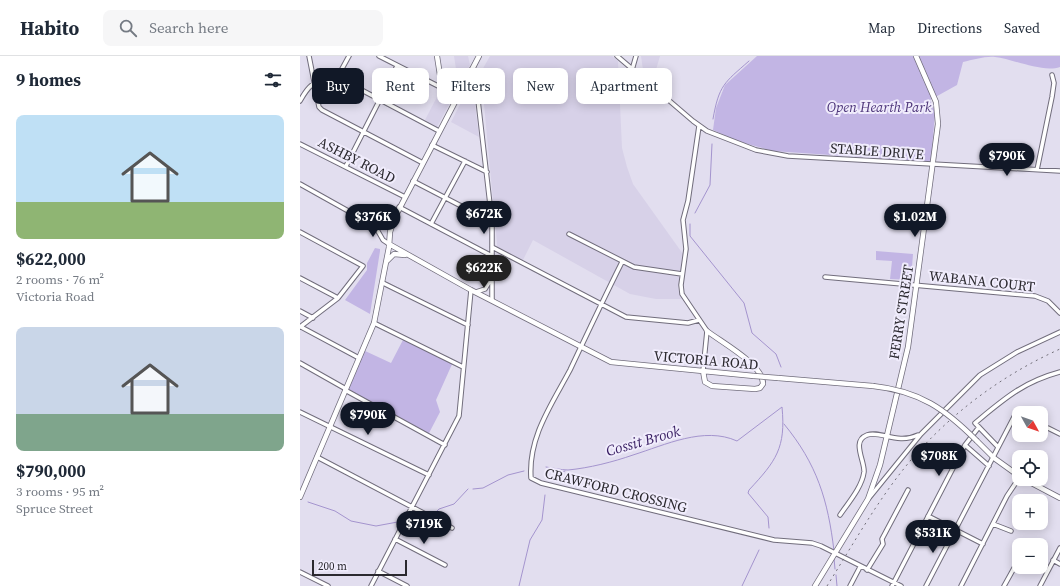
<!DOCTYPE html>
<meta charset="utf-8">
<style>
:root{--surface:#fff;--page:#f6f6f7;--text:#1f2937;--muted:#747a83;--line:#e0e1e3;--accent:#111827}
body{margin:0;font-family:"Source Serif 4",serif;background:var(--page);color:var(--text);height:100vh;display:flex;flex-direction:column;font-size:15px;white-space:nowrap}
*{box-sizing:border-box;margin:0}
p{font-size:13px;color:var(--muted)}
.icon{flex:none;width:22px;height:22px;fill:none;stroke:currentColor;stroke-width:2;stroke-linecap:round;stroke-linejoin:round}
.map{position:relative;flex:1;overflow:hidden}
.side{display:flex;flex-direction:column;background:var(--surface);width:300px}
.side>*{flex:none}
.guide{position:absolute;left:12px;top:12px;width:380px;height:36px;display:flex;gap:8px}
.needle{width:26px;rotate:130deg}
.tools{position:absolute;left:712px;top:350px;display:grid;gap:8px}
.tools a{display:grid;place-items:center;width:36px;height:36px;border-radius:8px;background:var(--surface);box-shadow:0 2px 10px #0003;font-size:20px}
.scale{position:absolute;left:12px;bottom:10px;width:95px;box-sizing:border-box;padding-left:4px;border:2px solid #2b292f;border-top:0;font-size:11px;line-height:14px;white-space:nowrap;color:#2b292f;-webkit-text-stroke:3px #f0ecfc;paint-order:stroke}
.price{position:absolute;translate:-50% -34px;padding:0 9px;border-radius:14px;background:var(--accent);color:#fff;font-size:13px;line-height:26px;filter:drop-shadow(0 1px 2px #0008)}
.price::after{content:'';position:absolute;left:50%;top:24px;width:12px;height:9px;margin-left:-6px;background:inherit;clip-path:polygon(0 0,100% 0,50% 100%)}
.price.current{background:#222;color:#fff}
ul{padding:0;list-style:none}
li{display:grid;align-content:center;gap:8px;height:212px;padding:0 16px}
li span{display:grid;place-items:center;height:124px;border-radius:8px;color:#555}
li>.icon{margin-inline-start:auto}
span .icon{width:72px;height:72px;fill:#fffc;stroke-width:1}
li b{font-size:17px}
h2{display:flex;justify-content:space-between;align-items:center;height:48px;padding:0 16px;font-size:17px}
.chip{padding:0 14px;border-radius:8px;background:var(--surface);box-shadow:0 2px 10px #0003;font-size:14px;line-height:36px}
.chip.current{background:var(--accent);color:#fff}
header{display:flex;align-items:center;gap:24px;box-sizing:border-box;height:56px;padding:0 20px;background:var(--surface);border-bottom:1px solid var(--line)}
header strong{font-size:19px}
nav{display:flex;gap:22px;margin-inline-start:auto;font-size:14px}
.search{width:280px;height:36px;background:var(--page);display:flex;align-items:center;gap:10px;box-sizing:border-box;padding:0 14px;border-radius:8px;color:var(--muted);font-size:15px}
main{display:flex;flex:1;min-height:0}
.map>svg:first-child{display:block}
</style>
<header>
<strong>Habito</strong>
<div class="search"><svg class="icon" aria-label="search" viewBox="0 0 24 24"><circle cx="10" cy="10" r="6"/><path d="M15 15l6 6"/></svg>Search here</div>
<nav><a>Map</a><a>Directions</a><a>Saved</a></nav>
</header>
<main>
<section class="side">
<h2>9 homes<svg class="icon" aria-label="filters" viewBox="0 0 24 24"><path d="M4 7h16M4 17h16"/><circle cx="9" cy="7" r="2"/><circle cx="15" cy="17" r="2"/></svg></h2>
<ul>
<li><span style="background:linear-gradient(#bfe0f5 70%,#8fb573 0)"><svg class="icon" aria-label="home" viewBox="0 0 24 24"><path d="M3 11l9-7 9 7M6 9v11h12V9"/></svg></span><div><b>$622,000</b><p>2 rooms · 76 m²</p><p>Victoria Road</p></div></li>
<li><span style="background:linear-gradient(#c9d6e8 70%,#7fa58c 0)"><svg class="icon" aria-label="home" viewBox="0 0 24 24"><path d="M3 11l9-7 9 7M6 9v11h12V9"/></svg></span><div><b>$790,000</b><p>3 rooms · 95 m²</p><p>Spruce Street</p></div></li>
</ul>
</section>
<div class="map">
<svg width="760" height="530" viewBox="0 0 760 530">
<rect width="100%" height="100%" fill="#e2deef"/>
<path fill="#d7d1e8" d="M154 0H168L170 9 161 27 158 26Z
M190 0H312L318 5 322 92 327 111 333 128 383 198 378 232 379 237 383 243H356L330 238 233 184 221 208 198 198 181 16Z
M341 0H360L353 24 343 14Z
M172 25 179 81 151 66Z
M139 37 152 43 137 71 125 64Z"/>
<path fill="#c2b5e4" d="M457 0H760V11C742 17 713 3 695 1 685 0 673 4 663 6L657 29 630 44 635 56 631 106 473 95 437 85 413 74 416 52 425 29Z
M75 192 80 193V195L70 258 45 244 67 214V207Z
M576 195 613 198 611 224 590 223 592 205 576 204Z
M104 282 153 306 136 344 140 356 128 379 46 332 63 294 91 307Z"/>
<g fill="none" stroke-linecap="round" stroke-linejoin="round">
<path stroke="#a494ce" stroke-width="1" d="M413 63C419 29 424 27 449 5
M395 157 410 129 412 88
M390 168V180L444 247 452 277 476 298 481 311
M484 368C517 408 528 444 534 495
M246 411C253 412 261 414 268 414 289 412 313 406 333 399 365 389 404 370 437 385L482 351C486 392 476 405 449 434L448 437 468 461 469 472
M255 419 265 415
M173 433 183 432 208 419 224 415
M8 446 35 455 51 465 76 470 103 465
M136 456 139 453 154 448 168 433
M534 502 535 513
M536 519 537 530
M219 530 230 484 242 464 245 439
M442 530 459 494"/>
<defs>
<path id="minor" d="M9 0 19 51 22 54 123 107
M79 0 142 32
M317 0 393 65 407 75 456 94 488 100 760 115
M172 13 175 18 192 166V244
M332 14 336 0
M37 21 139 75
M0 45C15 18 18 31 38 20L49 0
M399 70 388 145 383 164 386 193 381 229 382 238 407 275 403 315
M0 88 105 141
M132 89 187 116
M46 110 97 10
M737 114 752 41 754 27 752 19
M113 125 192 166
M0 128 75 170 83 184 89 188
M99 151 192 200
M131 168 165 105
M0 176 63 210 38 242 0 271
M269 178 334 211 382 218
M192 191 326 261 388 267 399 264
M322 206C304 242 287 278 270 314 252 348 228 381 231 422L241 427 474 484 512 487 521 490 601 530
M525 221 735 240 748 245 760 257
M0 222 38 242
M83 227 168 269
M176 236 185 233 191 223
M0 255 13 262
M74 267 163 311
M1 271 59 302
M0 307 46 333
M45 334 145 389
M0 356 129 419
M748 372 760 378
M665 389 689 410
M698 391 675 367C704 343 723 326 760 316
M17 401 152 472
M569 442 621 378 680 319 717 296 760 276
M540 459C549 446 562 431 564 416 565 405 551 385 567 379 580 374 597 389 618 379
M628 460 683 488
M693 468 711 475
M95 483 145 509
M753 504 760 508
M567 514 583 488 582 483 608 434
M78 515 107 530
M0 516 28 530
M71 530 159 360 171 234
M550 530 560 511
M592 530 665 389 679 371
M626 530 715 359
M661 530 707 440 719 422
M704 530 719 503
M740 530 760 492"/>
<path id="major" d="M137 0 142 32 157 42
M66 164 85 171 92 164
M89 188 171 234 311 306 454 320
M87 205 94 198 105 199
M403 315 405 326 412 330 455 333 460 332 463 328C464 309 421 286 407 275
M478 322 573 330
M677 385 694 402 719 420
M724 423 760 442
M0 441 74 267 89 191 90 176 94 163 179 0
M515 530 568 443 580 409 608 291 638 68 636 46 616 0"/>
</defs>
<use href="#minor" stroke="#716d7c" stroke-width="5.5"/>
<use href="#major" stroke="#716d7c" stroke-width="6"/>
<use href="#minor" stroke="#fff" stroke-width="3.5"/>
<use href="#major" stroke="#fff" stroke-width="4.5"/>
<path stroke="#726f79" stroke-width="1" stroke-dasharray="2 4" stroke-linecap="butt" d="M527 530C552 490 576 447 606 410 647 360 700 320 760 293"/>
<defs>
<path id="major-bridge" d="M454 320 478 322
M573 330C620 335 645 353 677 385"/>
</defs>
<use href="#major-bridge" stroke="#716d7c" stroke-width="6" stroke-linecap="butt"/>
<use href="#major-bridge" stroke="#fff" stroke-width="4.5"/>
</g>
<g text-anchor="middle" stroke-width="4" stroke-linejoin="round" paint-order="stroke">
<g font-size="14" font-style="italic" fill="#4d357a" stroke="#f0ecfc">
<text x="579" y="56">Open Hearth Park</text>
</g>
<g font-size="14" fill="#2b292f" stroke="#f0ecfc">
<text transform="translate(577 95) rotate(4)" y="5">STABLE DRIVE</text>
<text transform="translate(57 104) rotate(27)" y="5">ASHBY ROAD</text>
<text transform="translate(682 225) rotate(6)" y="5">WABANA COURT</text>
<text transform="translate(601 256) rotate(-81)" y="5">FERRY STREET</text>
<text transform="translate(406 304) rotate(5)" y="5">VICTORIA ROAD</text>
<text transform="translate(316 434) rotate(14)" y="5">CRAWFORD CROSSING</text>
</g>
<g font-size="15" font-style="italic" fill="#371d61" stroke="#f0ecfc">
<text transform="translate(343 385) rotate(-16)" y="5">Cossit Brook</text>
</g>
</g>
</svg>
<div class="tools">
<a><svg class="needle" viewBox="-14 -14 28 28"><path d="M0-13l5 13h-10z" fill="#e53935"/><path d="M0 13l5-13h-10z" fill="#747a83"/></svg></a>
<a><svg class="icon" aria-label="locate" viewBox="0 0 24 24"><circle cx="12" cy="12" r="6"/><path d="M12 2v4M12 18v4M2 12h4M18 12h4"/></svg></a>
<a>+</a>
<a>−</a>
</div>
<div class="scale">200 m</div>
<b class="price" style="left:707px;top:121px">$790K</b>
<b class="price" style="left:184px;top:179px">$672K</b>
<b class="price" style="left:73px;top:182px">$376K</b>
<b class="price" style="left:615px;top:182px">$1.02M</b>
<b class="price current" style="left:184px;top:233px">$622K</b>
<b class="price" style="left:68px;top:380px">$790K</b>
<b class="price" style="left:639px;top:421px">$708K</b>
<b class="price" style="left:124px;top:489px">$719K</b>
<b class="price" style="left:633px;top:498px">$531K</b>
<div class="guide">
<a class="chip current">Buy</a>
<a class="chip">Rent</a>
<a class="chip">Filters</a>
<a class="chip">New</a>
<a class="chip">Apartment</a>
</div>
</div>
</main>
